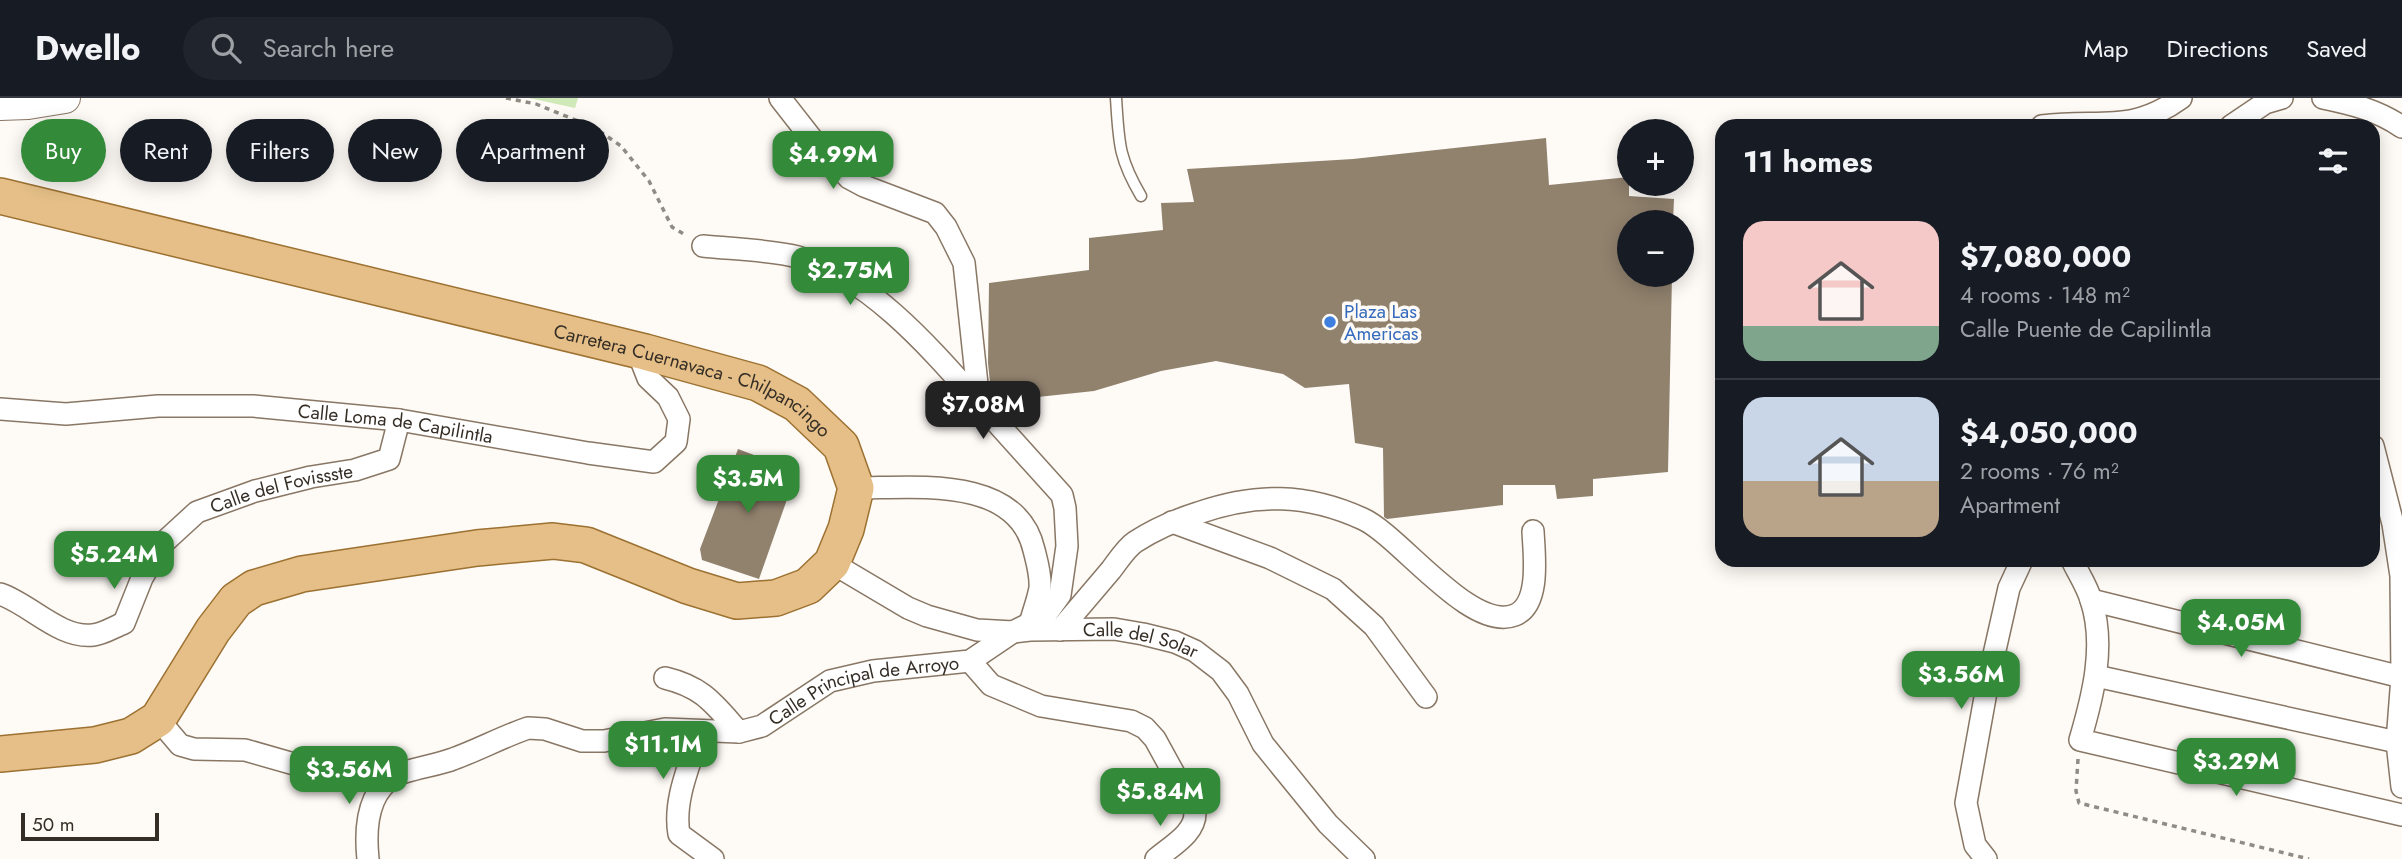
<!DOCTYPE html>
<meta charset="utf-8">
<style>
:root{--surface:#171b24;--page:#20242c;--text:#f1f3f6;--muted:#9ea1a6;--line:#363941;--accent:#338b3a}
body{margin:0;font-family:Jost,sans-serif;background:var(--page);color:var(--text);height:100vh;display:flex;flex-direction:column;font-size:26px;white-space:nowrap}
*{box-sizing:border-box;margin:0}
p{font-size:23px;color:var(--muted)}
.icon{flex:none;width:38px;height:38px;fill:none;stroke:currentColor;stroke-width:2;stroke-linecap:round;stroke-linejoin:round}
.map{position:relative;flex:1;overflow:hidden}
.details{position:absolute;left:1715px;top:21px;width:665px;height:448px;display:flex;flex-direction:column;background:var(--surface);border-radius:21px;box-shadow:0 4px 18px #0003}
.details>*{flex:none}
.top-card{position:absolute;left:21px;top:21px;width:665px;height:63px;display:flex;gap:14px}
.fabs{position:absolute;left:1617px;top:21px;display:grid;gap:14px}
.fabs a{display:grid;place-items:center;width:77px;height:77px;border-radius:50%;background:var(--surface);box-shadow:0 4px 18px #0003;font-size:35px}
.scale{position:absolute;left:21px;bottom:18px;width:138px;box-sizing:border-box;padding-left:7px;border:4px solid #352e26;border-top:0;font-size:19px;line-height:24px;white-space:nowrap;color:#352e26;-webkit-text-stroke:5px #fefaf6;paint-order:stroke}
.price{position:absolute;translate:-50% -60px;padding:0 16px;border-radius:14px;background:var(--accent);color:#fff;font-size:23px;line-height:46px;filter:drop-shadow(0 2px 4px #0008)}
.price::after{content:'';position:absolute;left:50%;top:42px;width:21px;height:16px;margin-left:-10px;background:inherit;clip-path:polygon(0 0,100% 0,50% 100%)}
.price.selected{background:#222;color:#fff}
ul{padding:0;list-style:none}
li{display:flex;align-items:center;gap:21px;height:175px;padding:0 28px}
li+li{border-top:2px solid var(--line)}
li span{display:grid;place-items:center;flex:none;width:196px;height:140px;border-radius:21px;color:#555}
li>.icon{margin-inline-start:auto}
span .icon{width:84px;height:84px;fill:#fffc;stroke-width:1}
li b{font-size:30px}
h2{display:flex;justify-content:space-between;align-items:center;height:84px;padding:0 28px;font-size:30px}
.tag{padding:0 24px;border-radius:32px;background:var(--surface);box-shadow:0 4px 18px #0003;font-size:24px;line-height:63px}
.tag.selected{background:var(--accent);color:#fff}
header{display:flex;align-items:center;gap:42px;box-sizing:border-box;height:98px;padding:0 35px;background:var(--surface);border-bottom:2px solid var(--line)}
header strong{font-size:33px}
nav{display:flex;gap:38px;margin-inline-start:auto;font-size:24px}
.search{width:490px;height:63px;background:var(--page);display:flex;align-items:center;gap:18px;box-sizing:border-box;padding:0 24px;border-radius:38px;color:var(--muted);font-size:26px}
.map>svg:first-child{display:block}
</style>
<header>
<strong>Dwello</strong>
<div class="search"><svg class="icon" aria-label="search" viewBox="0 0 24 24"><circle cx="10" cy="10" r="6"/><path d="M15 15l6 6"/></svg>Search here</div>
<nav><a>Map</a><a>Directions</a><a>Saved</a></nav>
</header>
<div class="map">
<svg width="2402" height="761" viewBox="0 0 2402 761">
<rect width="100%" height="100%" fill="#fefaf6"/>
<path fill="#d0e9b8" d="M529 0H578L575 10Z"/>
<path fill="#91826e" d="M1546 40 1549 87 1629 79V98L1674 101 1673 124H1629V177H1672L1668 374 1593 381V398L1557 401 1555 387H1503V407L1387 421 1384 419 1383 350 1355 345 1349 286 1305 290 1283 276 1216 263 1161 273 1094 293 1019 301 991 294 988 265 989 185 1089 172V140L1163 132 1161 105 1194 104 1187 71 1353 61Z
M738 351 797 373 759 481 702 462 700 451Z"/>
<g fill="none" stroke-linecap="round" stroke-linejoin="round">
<defs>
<path id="lane" d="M1116 0C1119 44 1118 59 1141 98"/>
<g id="street">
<path d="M2323 0C2352 6 2377 12 2402 29"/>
<path d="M2042 28C2098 20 2130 37 2181 0"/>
<path d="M2231 28 2265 5 2282 0"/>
<path d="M703 148C731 151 772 152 798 159 869 178 932 252 979 305"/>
<path id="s1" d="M0 311 66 316 158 308H253L399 322 588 355 654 364 676 344 679 321 668 299 648 280 637 252"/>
<path d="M2373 348 2393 426 2401 478 2402 579 2397 644 2402 689"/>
<path d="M856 390C915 390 1017 377 1034 452 1037 464 1041 477 1040 490 1038 502 1033 514 1030 526"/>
<path d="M1172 424 1270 460 1333 491 1374 528 1426 599"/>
<path d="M2072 462C2078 475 2087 488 2091 502 2106 547 2093 598 2080 642L2402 717"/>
<path id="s2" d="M832 465 908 510 927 518 977 532 1013 534 1030 532 1114 531 1143 536 1175 544 1195 553 1221 573 1238 596 1263 646 1328 726 1364 761"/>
<path id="s3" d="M0 496C30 506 60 541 93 537 103 536 114 529 124 525L142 480 161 447 197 414 255 393 311 379 355 372 389 361 399 322"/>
<path d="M2091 502 2402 579"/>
<path d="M1060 532C1077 512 1094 492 1111 472 1118 463 1126 450 1135 444 1155 431 1176 422 1198 415 1256 395 1306 395 1363 421 1400 438 1471 535 1515 517 1541 506 1534 456 1533 433"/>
<path d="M970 563 991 587 1041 608 1131 623 1145 630 1155 641 1195 714C1196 735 1171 748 1156 761"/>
<path d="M2096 578 2397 644"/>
<path d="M665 580C703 589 714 606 739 634"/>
<path d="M158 621 180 647 194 651 245 652 294 666"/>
<path d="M700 634C690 666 673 702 679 736L713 761"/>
<path id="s4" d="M368 761C365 732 366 695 395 678 405 672 438 667 453 661 478 652 502 639 528 630L545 631 582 643H604L665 631 739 634 762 628 830 583 873 573 970 563 1013 534 1045 518 1060 497 1067 448 1065 410 1062 397 979 305 964 165 946 129 935 115 864 88 849 80 812 41 780 0"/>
<path d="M1986 761 1975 747 1966 705 1988 583 2009 490 2022 462"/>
</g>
<path id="secondary" d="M0 7 28 6 65 0"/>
<g id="primary">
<path id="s5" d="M0 98 645 254 758 285 797 306 841 348 856 390 846 431 832 465 808 488 776 500 737 503 688 488 586 447 553 443 477 450 302 476 254 490 236 502 213 532 158 621 131 638 95 647 0 656"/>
</g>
</defs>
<use href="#lane" stroke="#897765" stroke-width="13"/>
<use href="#street" stroke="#897765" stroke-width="24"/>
<use href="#secondary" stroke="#897765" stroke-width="32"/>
<use href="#primary" stroke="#9c7131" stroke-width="38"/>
<path stroke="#908b84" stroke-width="3.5" stroke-dasharray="5 5" stroke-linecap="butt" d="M506 0 536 6 595 30 621 48 649 83 672 129 687 138
M2078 661 2076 693 2079 705 2309 761"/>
<use href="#lane" stroke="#fff" stroke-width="10"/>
<use href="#street" stroke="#fff" stroke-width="21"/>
<use href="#secondary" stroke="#fff" stroke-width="30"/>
<use href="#primary" stroke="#e5bf87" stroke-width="35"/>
</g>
<circle fill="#3f7fe0" stroke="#fefaf6" stroke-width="2.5" cx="1330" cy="224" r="7"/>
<g text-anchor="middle" stroke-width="7" stroke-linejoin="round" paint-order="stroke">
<g font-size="19" fill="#366cbe" stroke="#fefaf6" text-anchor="start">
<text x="1344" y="220">Plaza Las<tspan x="1344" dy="22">Americas</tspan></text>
</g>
<g font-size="19" fill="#352e26" stroke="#fefaf6">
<text dy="7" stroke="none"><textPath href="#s5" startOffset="719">Carretera Cuernavaca - Chilpancingo</textPath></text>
<text dy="7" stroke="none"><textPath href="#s1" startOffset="397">Calle Loma de Capilintla</textPath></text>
<text dy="7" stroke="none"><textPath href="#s3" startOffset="360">Calle del Fovissste</textPath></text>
<text dy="7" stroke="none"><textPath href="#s2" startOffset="326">Calle del Solar</textPath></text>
<text dy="7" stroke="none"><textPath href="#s4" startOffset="583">Calle Principal de Arroyo</textPath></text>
</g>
</g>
</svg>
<div class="fabs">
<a>+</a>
<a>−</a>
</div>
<div class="scale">50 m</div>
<b class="price" style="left:833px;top:93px">$4.99M</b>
<b class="price" style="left:850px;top:209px">$2.75M</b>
<b class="price selected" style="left:983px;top:343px">$7.08M</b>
<b class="price" style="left:748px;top:417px">$3.5M</b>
<b class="price" style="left:114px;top:493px">$5.24M</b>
<b class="price" style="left:2241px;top:561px">$4.05M</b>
<b class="price" style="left:1961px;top:613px">$3.56M</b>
<b class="price" style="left:663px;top:683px">$11.1M</b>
<b class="price" style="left:2236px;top:700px">$3.29M</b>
<b class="price" style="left:349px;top:708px">$3.56M</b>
<b class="price" style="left:1160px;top:730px">$5.84M</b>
<div class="top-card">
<a class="tag selected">Buy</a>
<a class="tag">Rent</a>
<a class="tag">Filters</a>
<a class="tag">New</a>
<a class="tag">Apartment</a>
</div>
<section class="details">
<h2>11 homes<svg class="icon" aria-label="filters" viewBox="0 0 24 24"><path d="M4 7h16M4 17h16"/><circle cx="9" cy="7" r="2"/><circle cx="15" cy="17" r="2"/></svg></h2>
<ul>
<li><span style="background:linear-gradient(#f6c9c9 75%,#7fa58c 0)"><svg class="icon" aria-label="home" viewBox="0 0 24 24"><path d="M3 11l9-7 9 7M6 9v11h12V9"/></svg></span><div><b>$7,080,000</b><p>4 rooms · 148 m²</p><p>Calle Puente de Capilintla</p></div></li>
<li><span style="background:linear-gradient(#c9d6e8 60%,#b9a48a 0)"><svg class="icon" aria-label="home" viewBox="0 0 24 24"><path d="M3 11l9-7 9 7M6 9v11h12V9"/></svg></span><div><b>$4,050,000</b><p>2 rooms · 76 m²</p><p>Apartment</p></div></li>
</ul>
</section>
</div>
